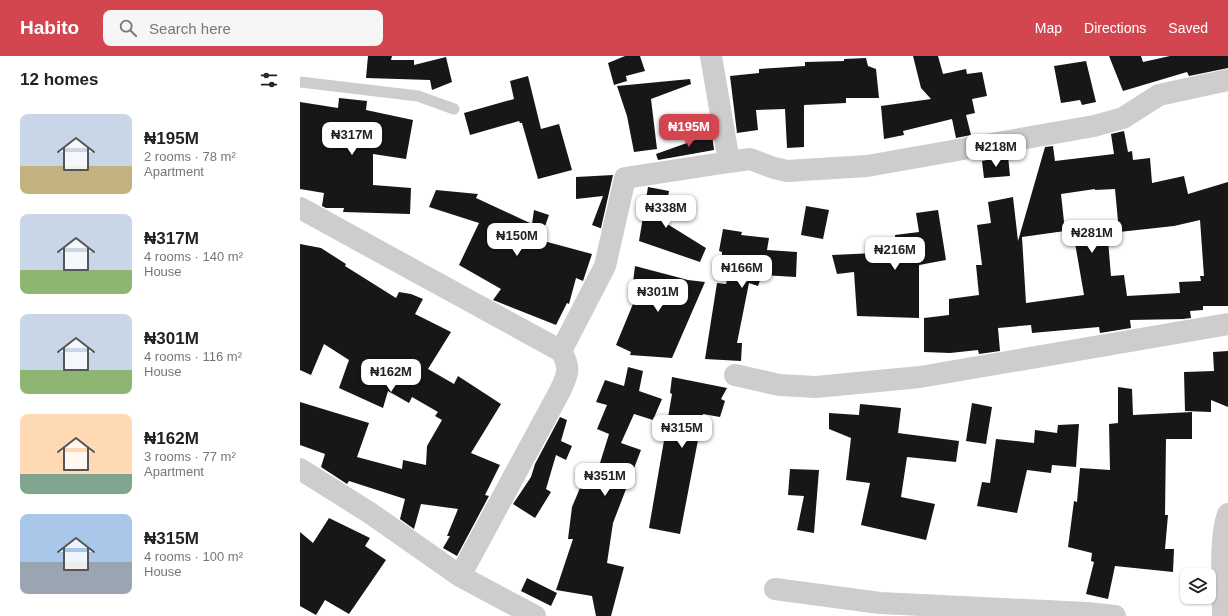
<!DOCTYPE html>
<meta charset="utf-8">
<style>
:root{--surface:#fff;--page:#f6f6f6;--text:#222;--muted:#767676;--accent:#d34650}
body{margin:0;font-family:Arial,sans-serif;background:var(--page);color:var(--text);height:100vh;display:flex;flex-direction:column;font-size:15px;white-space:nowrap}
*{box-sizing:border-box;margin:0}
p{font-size:13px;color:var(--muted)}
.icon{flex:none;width:22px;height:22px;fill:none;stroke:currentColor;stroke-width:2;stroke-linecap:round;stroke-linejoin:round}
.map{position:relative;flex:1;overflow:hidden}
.details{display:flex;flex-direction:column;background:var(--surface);width:300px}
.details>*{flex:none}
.fabs{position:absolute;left:880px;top:512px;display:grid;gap:8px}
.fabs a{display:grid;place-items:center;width:36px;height:36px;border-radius:8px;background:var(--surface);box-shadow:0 1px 3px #0004;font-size:20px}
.price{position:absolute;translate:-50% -34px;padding:0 9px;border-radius:8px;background:#fff;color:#222;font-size:13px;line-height:26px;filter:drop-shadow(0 1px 2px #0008)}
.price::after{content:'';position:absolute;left:50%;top:24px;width:12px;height:9px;margin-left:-6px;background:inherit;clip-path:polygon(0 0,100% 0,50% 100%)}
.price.active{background:var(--accent);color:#fff}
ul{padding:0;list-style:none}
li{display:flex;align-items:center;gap:12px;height:100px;padding:0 20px}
li span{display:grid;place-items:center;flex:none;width:112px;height:80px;border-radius:8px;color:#555}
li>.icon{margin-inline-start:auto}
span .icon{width:48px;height:48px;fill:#fffc;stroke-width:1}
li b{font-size:17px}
h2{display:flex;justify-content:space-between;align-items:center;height:48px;padding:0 20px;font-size:17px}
header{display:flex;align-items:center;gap:24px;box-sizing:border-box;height:56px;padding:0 20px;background:var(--accent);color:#fff}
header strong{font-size:19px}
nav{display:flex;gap:22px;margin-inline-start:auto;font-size:14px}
.search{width:280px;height:36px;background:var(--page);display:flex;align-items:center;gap:10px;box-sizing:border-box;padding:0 14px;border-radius:8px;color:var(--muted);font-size:15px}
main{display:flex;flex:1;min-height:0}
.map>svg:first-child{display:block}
</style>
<header>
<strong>Habito</strong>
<div class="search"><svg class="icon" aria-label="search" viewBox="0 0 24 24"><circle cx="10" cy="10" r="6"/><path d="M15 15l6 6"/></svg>Search here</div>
<nav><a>Map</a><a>Directions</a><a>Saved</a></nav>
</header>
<main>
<section class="details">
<h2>12 homes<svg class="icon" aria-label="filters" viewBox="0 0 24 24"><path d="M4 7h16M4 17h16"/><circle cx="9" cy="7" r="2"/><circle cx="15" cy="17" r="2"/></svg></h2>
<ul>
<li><span style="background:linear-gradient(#c9d6e8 65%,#c2b280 0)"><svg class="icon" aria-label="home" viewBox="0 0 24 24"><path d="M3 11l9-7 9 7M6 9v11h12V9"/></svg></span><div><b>₦195M</b><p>2 rooms · 78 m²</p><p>Apartment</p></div></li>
<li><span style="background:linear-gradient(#c9d6e8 70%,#8fb573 0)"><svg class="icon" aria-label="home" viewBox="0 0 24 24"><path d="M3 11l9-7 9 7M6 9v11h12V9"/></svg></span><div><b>₦317M</b><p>4 rooms · 140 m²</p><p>House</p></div></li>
<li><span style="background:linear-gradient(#c9d6e8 70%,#8fb573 0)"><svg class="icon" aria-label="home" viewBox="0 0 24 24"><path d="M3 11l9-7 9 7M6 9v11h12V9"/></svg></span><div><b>₦301M</b><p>4 rooms · 116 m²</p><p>House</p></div></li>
<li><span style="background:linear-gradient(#ffd9b3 75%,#7fa58c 0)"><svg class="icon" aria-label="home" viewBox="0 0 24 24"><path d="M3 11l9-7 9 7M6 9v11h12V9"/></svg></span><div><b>₦162M</b><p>3 rooms · 77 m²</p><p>Apartment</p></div></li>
<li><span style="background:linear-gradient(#a9c7e8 60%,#9aa5b1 0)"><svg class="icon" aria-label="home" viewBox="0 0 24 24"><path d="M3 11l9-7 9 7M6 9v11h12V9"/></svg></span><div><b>₦315M</b><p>4 rooms · 100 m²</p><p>House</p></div></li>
</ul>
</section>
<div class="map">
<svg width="928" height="560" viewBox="0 0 928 560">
<rect width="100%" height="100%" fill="#fff"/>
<path fill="#171717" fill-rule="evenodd" d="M68 0H92L91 4H114V9L146 1 152 26 132 34 130 24 66 22Z
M325 0H340L345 15 326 20 327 25 314 29 308 7Z
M613 0H638L643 18 666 13 667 18 682 16 687 40 672 43 675 57 666 59 671 79 656 82 652 63 603 75 604 79 584 83 581 50 631 43 621 32Z
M809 0H841L843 6 870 0H928V12L889 20 887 16 823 35Z
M566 2 568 10 576 13 579 42H546V47L504 49V91L487 92 485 53 456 54 458 74 437 77 430 20 459 17V13L505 10V6L544 5V3Z
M786 5 796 46 782 49 780 44 761 47 754 10Z
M228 20 241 73 259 68 272 114 238 123 222 67H220L219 65 170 79 164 57 214 43 210 25Z
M390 23 391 28 351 43 357 93 334 96 327 60 317 30Z
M39 42 67 45 66 54 113 64 106 103 73 98V129L111 132 110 158 43 156 44 152H26L22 150 24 137 0 133V46L38 52Z
M824 75 828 96 832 95 833 104 850 102 852 127 884 120 888 138 928 126V250H903V254L890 255 891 262 883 263 830 264 831 272 800 277 799 271 732 277 731 269 698 272 700 295 679 298 678 294 650 297 624 296V262L649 259V243L679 239 676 209H682L677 169 691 167 688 146 713 141 718 185 745 91 753 90 755 105 814 98 811 78ZM795 133V134L815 133 819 176 874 170 900 164 904 220H900L901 225 879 226 880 237 827 240 824 219 811 220 808 184 775 187 784 239 726 247 722 181 765 175 761 138Z
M412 78 414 94 358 104 356 98Z
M708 100 710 120 684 122 682 105Z
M313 119 301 172H300L292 169 303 140 276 143V121Z
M348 131 369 135 364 166 406 192 400 206 339 185Z
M136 134 178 138 176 142 232 168 234 154 249 159 240 184 292 198 283 225 276 222 269 248 267 247 256 269 193 244 201 233 159 209 179 167 129 151Z
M506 150 529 154 523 183 501 179Z
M638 154 646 204 619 209V262L557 260 554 216 537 218 532 199 597 196 595 179 619 176 616 157Z
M423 173 442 176 441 179 469 182 467 194 497 196 496 221 462 219 458 230 449 227 437 287H442L441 305 405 303 417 227 426 228 433 201 422 199V196L419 195Z
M0 188 21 192 46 208 45 210 96 242 99 236 111 238 123 243 115 258 151 276 128 313 154 328 158 320 201 348 171 397 200 409 185 439 189 440 157 500 143 492 150 480H147L158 453 121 448 114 473 100 463 105 443 49 425 47 428 21 411 25 398 0 389V346L69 367 57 401 102 413 103 404 126 409 127 390 142 364 135 360 138 356 112 341 109 347 88 335 83 352 39 332 49 304 24 288 11 319 0 314Z
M335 210 388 224 405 226 372 302 330 299 331 296 316 289 335 243H331Z
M928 295V351L911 344V356L885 355 884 316 914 315 913 296Z
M328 311 343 315 339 335 362 343 353 364 334 358 321 387 341 394 313 467 307 507 324 511 311 560H296L292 540 256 534 273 483H268L272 451 285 420 295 423 309 378 297 373 307 349 296 346 305 324 324 330Z
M372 321 427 332 421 343 425 345 420 361 403 358 380 478 349 472 372 338 370 337Z
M818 331 832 333 833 359 892 356V383H866L865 459H868L865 493H874L873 516 815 510 808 543 786 538 794 506 791 505 792 497 768 491 774 445 777 446 780 412 810 414 809 368 818 367Z
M672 347 692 351 686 388 666 385Z
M560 348 601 352 598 377 659 385 656 406 607 401 601 441 635 448 626 484 561 469 570 427 546 424 551 382 529 373V357L559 359Z
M260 361 267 364 261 385 272 390 266 404 256 399 246 433 251 436 235 462 213 448 231 421 235 408Z
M779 368 776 411 752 409 751 417 727 414 717 457 677 450 682 426 690 427 696 383 734 387 735 374 757 377 758 369Z
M490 413 519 414 514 477 497 474 504 440 488 439Z
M29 462 70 482 65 490 86 504 49 558 25 544 16 559 0 550V476L13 487Z
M227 522 257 537 251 550 221 535Z"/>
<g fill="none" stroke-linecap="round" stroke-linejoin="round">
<path stroke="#cdcdcd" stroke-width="11" d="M0 26 118 40 154 53"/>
<path stroke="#cdcdcd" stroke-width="22" d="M411 0 429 106 450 103 474 112 487 115 567 110 794 70 823 62 859 39 928 24
M0 152 261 295C271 312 268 318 260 335L160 520
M261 295 305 210 325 122 429 106
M435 319 479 329 516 331 620 321 928 268
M0 413 70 457 160 520 235 560
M475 533 580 547 787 557 815 560
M923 560C923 533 919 482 928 458"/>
</g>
</svg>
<div class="fabs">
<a><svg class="icon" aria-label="layers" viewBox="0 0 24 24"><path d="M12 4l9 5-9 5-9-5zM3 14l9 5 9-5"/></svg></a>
</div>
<b class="price active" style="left:389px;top:92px">₦195M</b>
<b class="price" style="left:52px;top:100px">₦317M</b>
<b class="price" style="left:696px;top:112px">₦218M</b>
<b class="price" style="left:366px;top:173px">₦338M</b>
<b class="price" style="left:792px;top:198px">₦281M</b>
<b class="price" style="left:217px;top:201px">₦150M</b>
<b class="price" style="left:595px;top:215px">₦216M</b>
<b class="price" style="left:442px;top:233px">₦166M</b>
<b class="price" style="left:358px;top:257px">₦301M</b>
<b class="price" style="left:91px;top:337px">₦162M</b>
<b class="price" style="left:382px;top:393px">₦315M</b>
<b class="price" style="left:305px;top:441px">₦351M</b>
</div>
</main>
